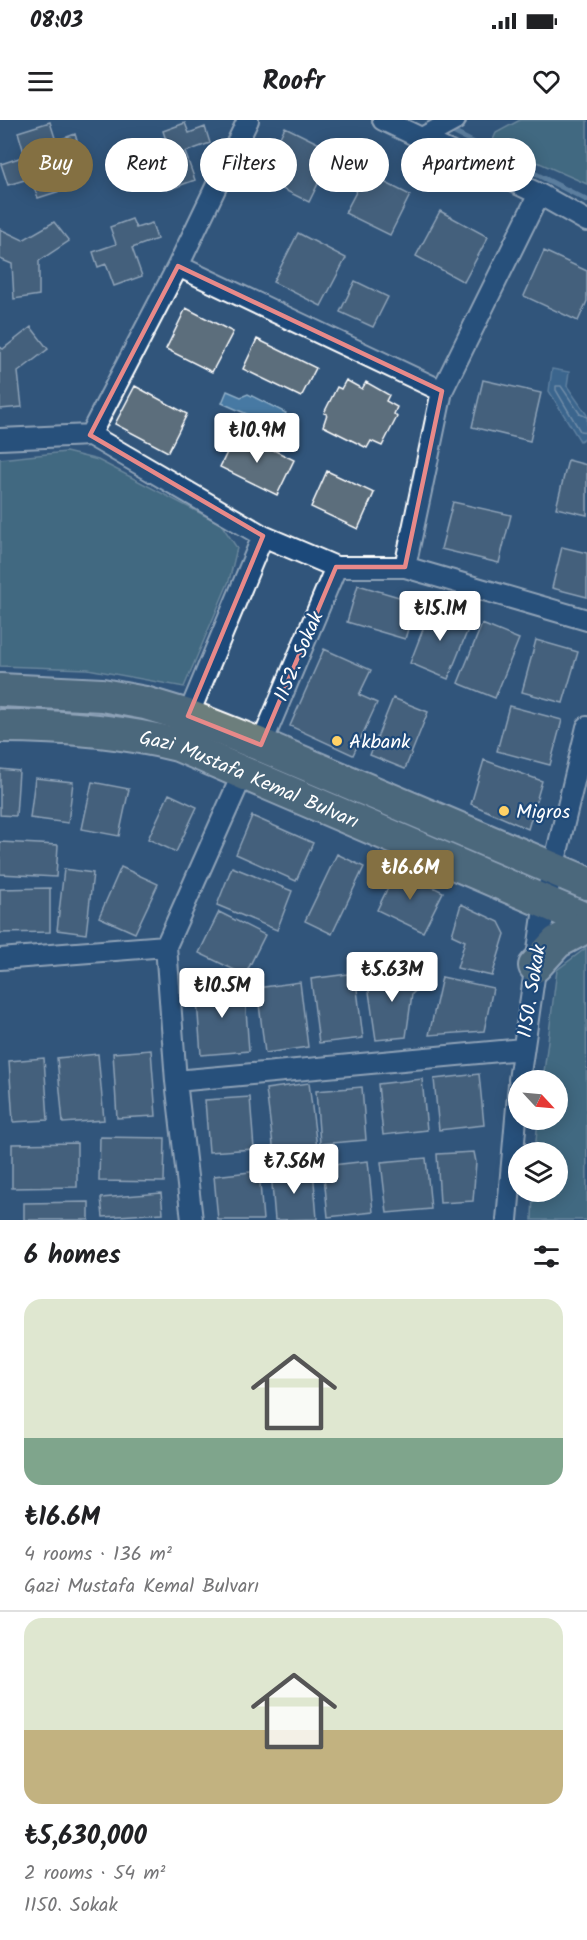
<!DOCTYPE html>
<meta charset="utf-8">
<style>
:root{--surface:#fff;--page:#f6f6f6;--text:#202124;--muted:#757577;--line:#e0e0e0;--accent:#847042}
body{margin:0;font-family:Kalam,sans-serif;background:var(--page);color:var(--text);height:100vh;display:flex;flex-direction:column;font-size:22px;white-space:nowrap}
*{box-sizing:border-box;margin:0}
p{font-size:20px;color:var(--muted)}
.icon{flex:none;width:33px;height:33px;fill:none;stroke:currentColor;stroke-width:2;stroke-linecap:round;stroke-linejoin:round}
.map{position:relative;height:1100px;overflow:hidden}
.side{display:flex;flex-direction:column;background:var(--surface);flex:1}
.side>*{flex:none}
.guide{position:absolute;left:18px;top:18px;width:552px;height:54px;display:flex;gap:12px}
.needle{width:39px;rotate:116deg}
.controls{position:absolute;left:508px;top:950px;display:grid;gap:12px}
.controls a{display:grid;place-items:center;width:60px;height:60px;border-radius:50%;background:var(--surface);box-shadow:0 3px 15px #0003;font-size:30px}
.price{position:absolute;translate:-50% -51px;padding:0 14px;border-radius:6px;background:#fff;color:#222;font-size:20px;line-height:39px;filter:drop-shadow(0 2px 3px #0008)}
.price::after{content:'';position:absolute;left:50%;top:36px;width:18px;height:14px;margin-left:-9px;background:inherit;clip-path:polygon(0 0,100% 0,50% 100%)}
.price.on{background:var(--accent);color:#fff}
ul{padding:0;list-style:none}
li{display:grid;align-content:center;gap:12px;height:318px;padding:0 24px}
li+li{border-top:2px solid var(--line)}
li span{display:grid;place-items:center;height:186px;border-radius:18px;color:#555}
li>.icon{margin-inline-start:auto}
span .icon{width:108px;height:108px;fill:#fffc;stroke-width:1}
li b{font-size:26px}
h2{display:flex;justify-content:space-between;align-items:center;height:72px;padding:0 24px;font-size:26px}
.tag{padding:0 21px;border-radius:27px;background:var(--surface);box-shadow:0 3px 15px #0003;font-size:21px;line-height:54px}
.tag.on{background:var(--accent);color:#fff}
.status{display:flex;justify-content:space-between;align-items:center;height:42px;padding:0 30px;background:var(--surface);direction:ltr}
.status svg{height:16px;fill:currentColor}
header{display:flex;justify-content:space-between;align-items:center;height:78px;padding:0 24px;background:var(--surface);font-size:27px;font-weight:800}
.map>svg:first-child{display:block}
</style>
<div class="status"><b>08:03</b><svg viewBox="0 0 49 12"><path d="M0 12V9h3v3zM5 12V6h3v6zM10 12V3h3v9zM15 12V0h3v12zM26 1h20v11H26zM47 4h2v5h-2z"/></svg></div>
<header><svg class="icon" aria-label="menu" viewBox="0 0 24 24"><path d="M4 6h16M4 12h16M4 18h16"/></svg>Roofr<svg class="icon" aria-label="heart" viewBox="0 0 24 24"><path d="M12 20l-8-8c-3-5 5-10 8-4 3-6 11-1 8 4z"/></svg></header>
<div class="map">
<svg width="587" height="1100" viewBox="0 0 587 1100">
<rect width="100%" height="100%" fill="#31557b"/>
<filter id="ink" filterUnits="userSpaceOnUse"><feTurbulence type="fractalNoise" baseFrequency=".0167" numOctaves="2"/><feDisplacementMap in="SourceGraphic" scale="12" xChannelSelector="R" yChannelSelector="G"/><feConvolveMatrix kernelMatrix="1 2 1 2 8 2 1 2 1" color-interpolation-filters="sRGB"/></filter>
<g filter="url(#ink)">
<path fill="#558087" stroke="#aac0c3" stroke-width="1.5" d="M520 0H587V64L492 22 496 13Z
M66 332 98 340 221 404 237 428 229 461 184 567 88 549 0 546V339Z
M586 828 587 1100H532L533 1071H558V1032H535L538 999H558V960H543L557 850Z"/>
<path fill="#4679a3" stroke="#90afc8" stroke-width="1.5" d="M552 249 569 252 567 266 587 295V317L580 321 549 271Z
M227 271 241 277 248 274 286 293 280 304 271 300 265 302 222 283Z"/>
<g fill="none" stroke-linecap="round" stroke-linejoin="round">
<path stroke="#b5c9da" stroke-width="1.5" d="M587 297 580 294 561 266H556V270L580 311 587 312"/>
<path stroke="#90afc8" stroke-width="5" d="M449 10 587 80"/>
</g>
<path fill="#5b6e7c" stroke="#fff" stroke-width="1.5" d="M50 2 56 21 75 14 81 33 54 41 63 70 38 78 31 58 8 65 1 44 25 36 18 12Z
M185 3 189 13 205 7 210 23 185 32 195 60 167 70 160 48 151 51 146 36 169 29 163 11Z
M285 7 334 31 309 82 260 58Z
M366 53 410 75 390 115 345 93Z
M440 91 488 117 464 162 416 136Z
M132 99 136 108 152 103 157 119 132 128 142 156 114 166 106 144 98 147 93 132 116 124 110 107Z
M54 102 69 121 39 141V175L14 179 12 144 0 139V109L23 120Z
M298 113 346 138 321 186 273 162Z
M544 131 587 151V181L578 201 524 176Z
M355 161 388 177 373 207 340 192Z
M186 188 233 212 212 252 166 229Z
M31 207 48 229 18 252 22 287 0 289V227L3 229Z
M257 219 316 248 301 277 243 249Z
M346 260 362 269 366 262 389 275 386 281 397 287 394 294 397 297 382 326 371 321 367 328 323 306 327 294 324 293 337 267 341 269Z
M483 260 541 273 530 321 472 307Z
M135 266 187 294 168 332 115 304Z
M237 312 294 340 277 375 220 347Z
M568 340 587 345V395L556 388Z
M327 351 374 373 358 409 311 387Z
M453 382 511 395 499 443 441 429Z
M562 427 587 433V477L552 468Z
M358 465 416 482 405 519 347 502Z
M432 486 471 502 448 559 410 543Z
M482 504 519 519 495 578 458 563Z
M536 520 578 532 563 583 522 572Z
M324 529 371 550 359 575 377 583 353 635 290 606Z
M393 578 428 592 405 649 370 635Z
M509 586 562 600 550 645 497 631Z
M484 640 542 661 528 709 471 684Z
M0 649 19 651 16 696 0 695Z
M35 658 73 662 68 703 30 698Z
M92 662 129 669 119 716 82 709Z
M169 674 197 687 176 732 148 719Z
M252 696 313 723 296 761 236 734Z
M0 722 58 725 56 757 0 754Z
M337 734 364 747 332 814 305 801Z
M121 747 158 764 135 813 99 797Z
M232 747 292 771 277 810 217 785Z
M64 749 93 753 86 814 57 810Z
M397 749 443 772 423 812 377 790Z
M50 768V812L0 813V769Z
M461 784 499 802 505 814 492 856 457 848 465 821 452 815Z
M219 792 265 815 245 855 199 833Z
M420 850V867L412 874 406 917 376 920 367 858Z
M355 853 363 918 319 923 311 859Z
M442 857 493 868 484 911 429 915Z
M300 862 308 927 265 933 257 868Z
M244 863 249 931 201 935 196 867Z
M151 930 156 996 117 998 113 933Z
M98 934 104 1000 63 1003 57 938Z
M44 938 48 1000 13 1002 9 941Z
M479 954 484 1005 439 1010 434 959Z
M422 959 427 1010 383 1015 378 964Z
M309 963 317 1028 274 1033 266 969Z
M362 967 366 1020 320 1024 316 971Z
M250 977 254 1029 209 1032 205 980Z
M100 1017 165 1018 164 1062 99 1061Z
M77 1023V1067L12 1068V1024Z
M474 1032 476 1042 473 1081 440 1083 437 1034Z
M426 1038 431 1089 387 1093 381 1042Z
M368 1041 373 1092 328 1097 323 1046Z
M313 1049 317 1099 275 1100 271 1052Z
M259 1051 263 1100H218L214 1056Z
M161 1073 163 1093 103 1097 101 1078Z
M89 1082V1100H24V1083Z"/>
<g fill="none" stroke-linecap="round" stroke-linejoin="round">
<defs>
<path id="street" d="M383 0 539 74 587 101
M422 18 455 0
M178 146 442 271
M90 315 178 146 248 0
M0 319 90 315 263 416 336 447H405L587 500
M405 447 442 271 539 74
M188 596 263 416
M261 625 336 447
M0 839 166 826
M519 960 545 782 587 607
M176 961 522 929
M192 1100 176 961 166 826 243 653
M507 1100 519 964"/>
<g id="primary">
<path d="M0 570 102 575 145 583 188 596 261 625 587 763"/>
<path id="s1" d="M0 606C61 606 119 610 178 625L587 800"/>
<path d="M535 846 557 822 587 806"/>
</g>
</defs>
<use href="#street" stroke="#fff" stroke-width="24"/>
<use href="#primary" stroke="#fff" stroke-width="36"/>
<use href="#street" stroke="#1f4a7a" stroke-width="20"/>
<use href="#primary" stroke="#6c7e7c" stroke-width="32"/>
</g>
</g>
<path d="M0 0H587V1100H0ZM178 146 442 271 405 447H336L261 625 188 596 263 416 90 315Z" fill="#31557b" fill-opacity=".55" fill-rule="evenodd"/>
<path fill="none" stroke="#e88989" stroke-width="4.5" stroke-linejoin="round" d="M178 146 442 271 405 447H336L261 625 188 596 263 416 90 315Z"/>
<g fill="#ffd166" stroke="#1f4a7a" stroke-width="2">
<circle cx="337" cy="621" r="6"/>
<circle cx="504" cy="691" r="6"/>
</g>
<g text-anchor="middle" stroke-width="4.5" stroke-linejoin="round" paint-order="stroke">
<g font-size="20" fill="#fff" stroke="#1f4a7a">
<text transform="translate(298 536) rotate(-67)" y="7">1152. Sokak</text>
<text dy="7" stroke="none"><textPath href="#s1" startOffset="258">Gazi Mustafa Kemal Bulvarı</textPath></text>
<text transform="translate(531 871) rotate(-81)" y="7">1150. Sokak</text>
</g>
<g font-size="20" fill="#fff" stroke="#1f4a7a" text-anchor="start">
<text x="349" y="628">Akbank</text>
<text x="516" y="698">Migros</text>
</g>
</g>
</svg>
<div class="controls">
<a><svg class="needle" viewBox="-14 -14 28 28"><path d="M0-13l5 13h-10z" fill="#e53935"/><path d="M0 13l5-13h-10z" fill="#757577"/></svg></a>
<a><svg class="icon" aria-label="layers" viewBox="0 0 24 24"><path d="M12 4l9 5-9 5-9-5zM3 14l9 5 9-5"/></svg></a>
</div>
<b class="price" style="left:257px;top:344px">₺10.9M</b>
<b class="price" style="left:440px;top:522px">₺15.1M</b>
<b class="price on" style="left:410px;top:781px">₺16.6M</b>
<b class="price" style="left:392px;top:883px">₺5.63M</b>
<b class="price" style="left:222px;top:899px">₺10.5M</b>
<b class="price" style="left:294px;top:1075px">₺7.56M</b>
<div class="guide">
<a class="tag on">Buy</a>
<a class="tag">Rent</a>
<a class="tag">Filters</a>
<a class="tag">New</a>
<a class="tag">Apartment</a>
</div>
</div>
<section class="side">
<h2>6 homes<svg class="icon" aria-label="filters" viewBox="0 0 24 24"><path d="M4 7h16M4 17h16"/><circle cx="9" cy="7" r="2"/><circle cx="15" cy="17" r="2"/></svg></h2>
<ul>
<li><span style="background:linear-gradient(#dfe7d0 75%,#7fa58c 0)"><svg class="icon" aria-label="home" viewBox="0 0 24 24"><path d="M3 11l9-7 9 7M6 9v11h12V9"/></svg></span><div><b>₺16.6M</b><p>4 rooms · 136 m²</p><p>Gazi Mustafa Kemal Bulvarı</p></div></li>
<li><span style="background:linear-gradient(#dfe7d0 60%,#c2b280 0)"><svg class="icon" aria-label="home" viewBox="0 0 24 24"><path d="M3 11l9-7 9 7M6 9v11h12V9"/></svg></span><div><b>₺5,630,000</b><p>2 rooms · 54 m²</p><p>1150. Sokak</p></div></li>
</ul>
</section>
